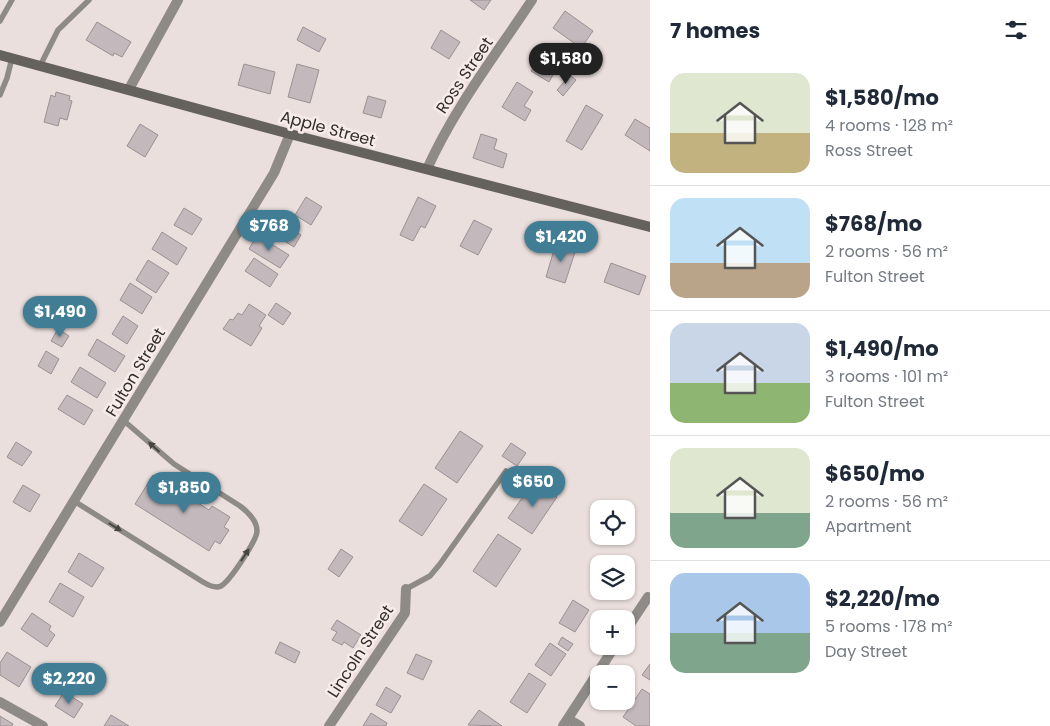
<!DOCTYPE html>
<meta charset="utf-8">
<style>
:root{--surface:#fff;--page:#f6f6f7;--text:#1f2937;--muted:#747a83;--line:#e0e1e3;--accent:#417e95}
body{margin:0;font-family:Poppins,sans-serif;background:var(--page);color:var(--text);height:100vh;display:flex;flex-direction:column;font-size:19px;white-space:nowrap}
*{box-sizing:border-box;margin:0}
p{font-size:16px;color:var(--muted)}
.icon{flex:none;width:28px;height:28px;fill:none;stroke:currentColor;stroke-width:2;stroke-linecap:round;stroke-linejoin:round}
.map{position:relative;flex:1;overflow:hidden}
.panel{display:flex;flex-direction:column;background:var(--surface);width:400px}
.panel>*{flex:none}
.buttons{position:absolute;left:590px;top:500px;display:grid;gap:10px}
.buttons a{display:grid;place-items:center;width:45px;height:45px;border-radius:10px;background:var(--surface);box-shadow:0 1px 4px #0004;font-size:25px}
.price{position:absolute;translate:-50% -42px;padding:0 11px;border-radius:18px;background:var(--accent);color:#fff;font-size:16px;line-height:32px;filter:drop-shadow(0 1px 2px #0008)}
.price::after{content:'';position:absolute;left:50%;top:30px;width:15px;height:11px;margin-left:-8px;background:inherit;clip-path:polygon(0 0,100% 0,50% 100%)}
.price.on{background:#222;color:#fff}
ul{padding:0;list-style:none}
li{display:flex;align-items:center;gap:15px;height:125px;padding:0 20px}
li+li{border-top:1px solid var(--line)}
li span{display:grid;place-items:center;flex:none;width:140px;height:100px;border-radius:15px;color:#555}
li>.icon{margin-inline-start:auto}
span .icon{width:60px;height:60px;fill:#fffc;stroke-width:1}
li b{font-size:21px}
h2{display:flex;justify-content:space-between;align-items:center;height:60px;padding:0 20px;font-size:21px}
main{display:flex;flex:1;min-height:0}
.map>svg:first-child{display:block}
</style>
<main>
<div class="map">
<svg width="650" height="726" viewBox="0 0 650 726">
<rect width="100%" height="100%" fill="#eadfdd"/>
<path fill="#c3b9bc" stroke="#9b9194" d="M470 0H491L484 10Z
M565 11 593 31 581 48 553 28Z
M97 22 131 42 122 57 114 53 113 56 86 40Z
M303 27 326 39 319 52 297 40Z
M441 30 460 42 449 59 431 48Z
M545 49 562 59 549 82 531 71Z
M244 64 275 72 270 94 238 85Z
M297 64 319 70 310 103 288 97Z
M570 75 576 80 563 96 557 90Z
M517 82 533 92 524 106 531 110 525 121 502 107Z
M56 92 70 96 69 100 72 101 67 120 60 118 58 126 44 122 51 95 55 97Z
M368 96 386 101 381 118 363 113Z
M586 105 603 115 582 150 566 141Z
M635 119 650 128V151L625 135Z
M140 124 158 135 145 157 127 146Z
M481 134 497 139 494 149 507 154 503 168 473 158Z
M306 197 322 207 311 225 295 215Z
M418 197 436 206 425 228 421 226 413 241 400 235Z
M184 208 202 219 192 235 174 225Z
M278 220 301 235 294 247 270 232Z
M474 220 492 229 478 255 460 246Z
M162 232 187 248 177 265 152 249Z
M257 235 289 255 280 268 249 249Z
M556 243 576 249 565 283 546 277Z
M254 258 278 274 270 287 245 271Z
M148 260 169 273 156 293 136 280Z
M611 263 646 276 639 295 604 282Z
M130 283 152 297 142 314 120 300Z
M276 303 291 313 283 325 268 315Z
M249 304 266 315 259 326 262 328 251 346 223 329 230 319 233 320 238 313 242 315Z
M123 316 138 326 127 344 112 334Z
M58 329 69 336 62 347 51 341Z
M97 339 125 356 115 372 88 355Z
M46 351 59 359 51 374 38 366Z
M80 367 106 383 97 398 71 382Z
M67 395 93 410 84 425 58 409Z
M460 431 483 446 457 483 435 468Z
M16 442 32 452 22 466 7 457Z
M511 443 526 453 517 466 502 456Z
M153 475 209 510 212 506 230 517 224 527 229 530 220 544 215 541 209 551 135 504Z
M534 481 557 497 532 534 508 518Z
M424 484 447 499 422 536 399 521Z
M23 485 40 495 30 512 13 502Z
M498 534 521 549 496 587 473 571Z
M341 549 353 557 339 577 328 569Z
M79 553 104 568 92 587 68 572Z
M60 583 84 597 73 617 49 602Z
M573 600 589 610 575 632 559 623Z
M32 613 51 626 49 630 55 635 47 647 21 629Z
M337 620 361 635 353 648 344 642 342 645 332 640 337 632 331 629Z
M562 637 573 644 568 651 558 644Z
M280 642 300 652 295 663 275 653Z
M550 643 566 654 551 676 535 665Z
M7 652 31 667 19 687 0 675V663Z
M416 654 432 661 423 680 407 673Z
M650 664V680L642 675Z
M529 673 546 684 527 713 510 702Z
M386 687 401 696 391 713 376 705Z
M642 689 650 694V726H636L623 717Z
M64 692 83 704 74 718 55 706Z
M479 710 502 726 468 725Z
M371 713 387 723 386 726H363Z
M111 715 129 726H104Z
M0 716 13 724 12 726H0Z"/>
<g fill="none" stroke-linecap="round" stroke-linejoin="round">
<path stroke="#8d8a87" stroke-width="5.5" d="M0 21 12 0
M40 66 58 30 89 0
M0 95 7 78 12 58
M74 501 203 582C208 585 215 589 221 586 230 581 257 540 257 531 257 520 248 512 240 506L174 464 123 420
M406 589 430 576 440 564 506 471"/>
<path stroke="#8d8a87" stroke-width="10" d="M129 89 178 0
M427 169C455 107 495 56 532 0
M0 622 274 173 290 134
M626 630 648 597
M0 702 43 726
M568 719 580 726
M329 726 405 613 406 589
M563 726 615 646"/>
<path stroke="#65615d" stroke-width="10" d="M0 55 290 134 650 227"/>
</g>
<defs><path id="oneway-solid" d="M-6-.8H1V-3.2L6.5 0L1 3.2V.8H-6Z" transform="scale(1.25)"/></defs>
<g fill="#484443">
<use href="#oneway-solid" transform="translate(154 447) rotate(-138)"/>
<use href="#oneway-solid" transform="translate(115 527) rotate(32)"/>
<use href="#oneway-solid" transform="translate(245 555) rotate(-57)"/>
</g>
<g text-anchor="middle" stroke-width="5" stroke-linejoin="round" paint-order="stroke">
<g font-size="16" fill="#312d2c" stroke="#f7ecea">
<text transform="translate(464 75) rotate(-56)" y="6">Ross Street</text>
<text transform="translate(328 128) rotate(15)" y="6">Apple Street</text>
<text transform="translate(135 372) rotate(-59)" y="6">Fulton Street</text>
<text transform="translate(360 651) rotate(-57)" y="6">Lincoln Street</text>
</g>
</g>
</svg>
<div class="buttons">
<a><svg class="icon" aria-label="locate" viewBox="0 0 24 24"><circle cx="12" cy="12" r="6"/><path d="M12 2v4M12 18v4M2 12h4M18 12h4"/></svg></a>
<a><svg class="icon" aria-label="layers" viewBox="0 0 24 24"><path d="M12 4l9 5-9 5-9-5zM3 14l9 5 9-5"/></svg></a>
<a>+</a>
<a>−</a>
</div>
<b class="price on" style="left:566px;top:85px">$1,580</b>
<b class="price" style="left:269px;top:252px">$768</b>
<b class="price" style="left:561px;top:263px">$1,420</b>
<b class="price" style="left:60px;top:338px">$1,490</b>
<b class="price" style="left:533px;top:508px">$650</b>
<b class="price" style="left:184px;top:514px">$1,850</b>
<b class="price" style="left:69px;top:705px">$2,220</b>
</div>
<section class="panel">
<h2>7 homes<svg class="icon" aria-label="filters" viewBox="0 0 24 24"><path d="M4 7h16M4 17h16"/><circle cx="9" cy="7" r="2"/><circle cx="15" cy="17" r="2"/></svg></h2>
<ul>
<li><span style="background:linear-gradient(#dfe7d0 60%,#c2b280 0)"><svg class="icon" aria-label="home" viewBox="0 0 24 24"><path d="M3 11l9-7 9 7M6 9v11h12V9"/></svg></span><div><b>$1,580/mo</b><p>4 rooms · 128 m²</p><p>Ross Street</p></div></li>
<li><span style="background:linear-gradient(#bfe0f5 65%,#b9a48a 0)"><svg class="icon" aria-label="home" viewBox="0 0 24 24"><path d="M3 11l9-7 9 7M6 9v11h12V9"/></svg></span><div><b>$768/mo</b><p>2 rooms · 56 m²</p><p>Fulton Street</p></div></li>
<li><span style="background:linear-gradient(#c9d6e8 60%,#8fb573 0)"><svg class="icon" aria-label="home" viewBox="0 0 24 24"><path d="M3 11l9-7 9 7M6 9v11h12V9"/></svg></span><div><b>$1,490/mo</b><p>3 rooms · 101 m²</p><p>Fulton Street</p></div></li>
<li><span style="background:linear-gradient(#dfe7d0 65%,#7fa58c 0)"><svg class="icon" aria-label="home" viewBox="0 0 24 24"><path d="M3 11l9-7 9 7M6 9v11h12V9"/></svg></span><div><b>$650/mo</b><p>2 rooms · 56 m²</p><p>Apartment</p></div></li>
<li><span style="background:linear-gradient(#a9c7e8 60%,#7fa58c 0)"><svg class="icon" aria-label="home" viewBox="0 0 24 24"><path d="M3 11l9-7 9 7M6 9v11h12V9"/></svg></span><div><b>$2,220/mo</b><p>5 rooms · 178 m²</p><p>Day Street</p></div></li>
</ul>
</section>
</main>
